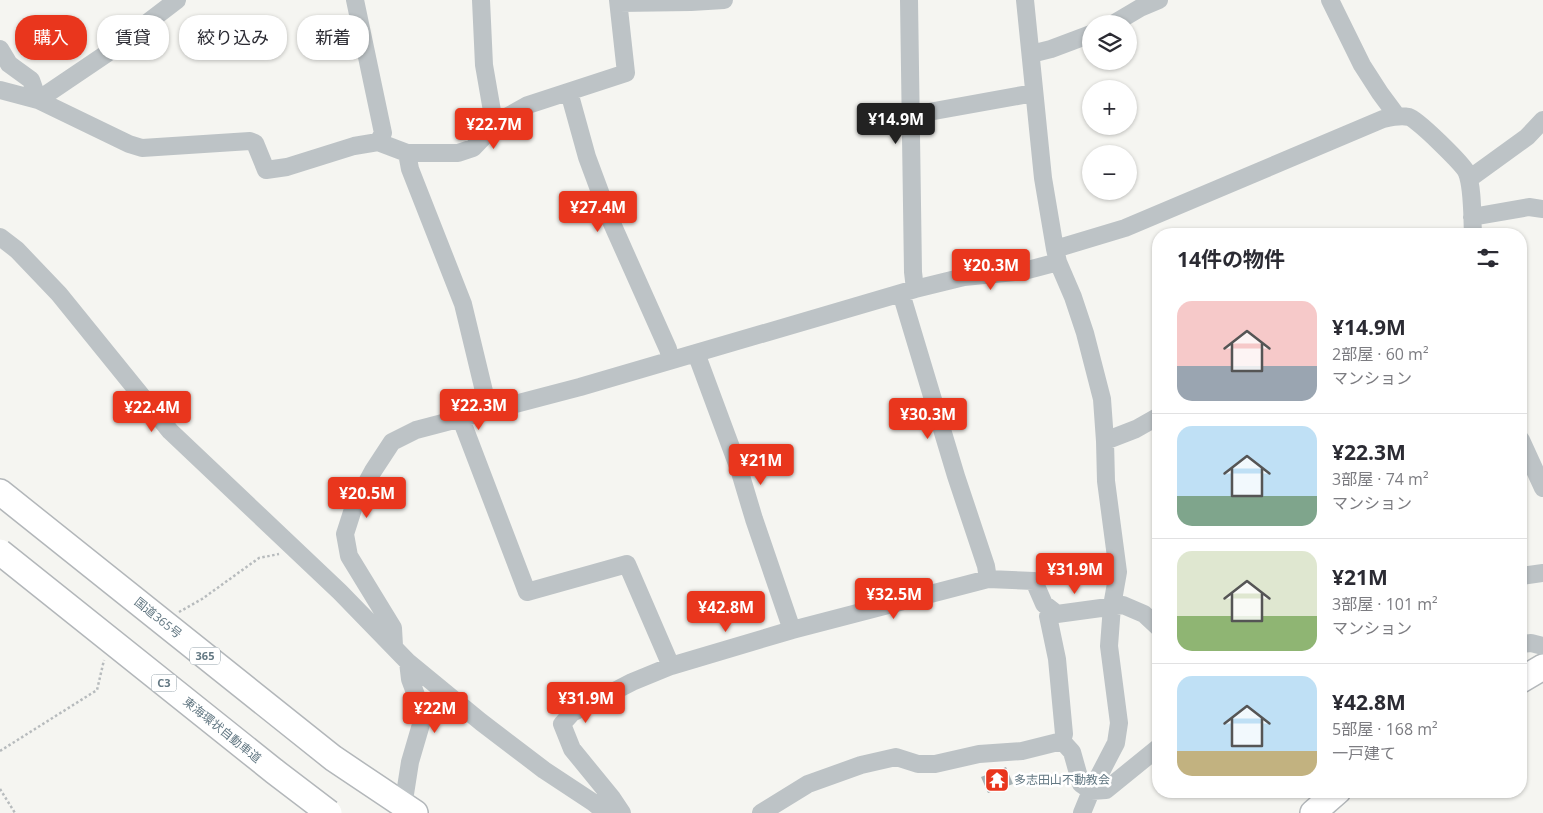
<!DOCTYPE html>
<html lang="ja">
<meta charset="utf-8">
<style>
:root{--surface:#fff;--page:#f7f7f7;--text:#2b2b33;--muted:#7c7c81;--line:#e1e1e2;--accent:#e9361d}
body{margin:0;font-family:"Open Sans","Noto Sans JP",sans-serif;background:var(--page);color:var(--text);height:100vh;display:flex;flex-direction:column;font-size:19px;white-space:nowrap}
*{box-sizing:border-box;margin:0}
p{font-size:16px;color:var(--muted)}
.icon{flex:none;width:28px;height:28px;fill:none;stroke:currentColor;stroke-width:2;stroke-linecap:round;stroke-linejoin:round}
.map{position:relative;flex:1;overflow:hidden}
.details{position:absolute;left:1152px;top:228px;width:375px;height:570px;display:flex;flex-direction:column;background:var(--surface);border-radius:20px;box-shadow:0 1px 4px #0004}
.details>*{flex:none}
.guide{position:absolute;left:15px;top:15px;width:475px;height:45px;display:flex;gap:10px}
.controls{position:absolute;left:1082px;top:15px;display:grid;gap:10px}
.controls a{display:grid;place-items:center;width:55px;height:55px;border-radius:50%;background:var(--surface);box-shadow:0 1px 4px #0004;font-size:25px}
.price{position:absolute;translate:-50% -42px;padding:0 11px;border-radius:5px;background:var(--accent);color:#fff;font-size:16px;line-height:32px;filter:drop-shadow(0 1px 2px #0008)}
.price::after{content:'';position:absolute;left:50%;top:30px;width:15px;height:11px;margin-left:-8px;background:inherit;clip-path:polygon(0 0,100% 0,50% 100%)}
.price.current{background:#222;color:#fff}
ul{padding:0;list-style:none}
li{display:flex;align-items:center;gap:15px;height:125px;padding:0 25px}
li+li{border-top:1px solid var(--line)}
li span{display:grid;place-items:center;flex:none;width:140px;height:100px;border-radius:15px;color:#555}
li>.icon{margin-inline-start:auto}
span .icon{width:60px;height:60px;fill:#fffc;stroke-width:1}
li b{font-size:21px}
h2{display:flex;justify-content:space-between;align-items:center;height:60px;padding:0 25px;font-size:21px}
.pill{padding:0 18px;border-radius:20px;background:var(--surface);box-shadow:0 1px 4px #0004;font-size:18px;line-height:45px}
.pill.current{background:var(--accent);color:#fff}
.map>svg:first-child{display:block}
</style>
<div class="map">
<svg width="1543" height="813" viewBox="0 0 1543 813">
<rect width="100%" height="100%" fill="#f5f5f1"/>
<path fill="#a6b1b4" d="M1006 767 1013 784 988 793 981 777Z"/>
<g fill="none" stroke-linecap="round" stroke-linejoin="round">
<defs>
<path id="highway" d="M0 492 333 758 415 813
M1521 680 1543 667
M1313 813 1338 791"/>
</defs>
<use href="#highway" stroke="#b3b7ba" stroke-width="28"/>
<path stroke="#b7bbbd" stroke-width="2.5" stroke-dasharray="2.5 2.5" stroke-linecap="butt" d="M179 612 202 599 259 558 279 554
M0 751 97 690 104 660
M0 789 15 813"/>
<path stroke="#bdc3c6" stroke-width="18" d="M355 0 383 133 378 142
M481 0 484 65 492 111 499 121
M909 0 913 272 915 289
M1025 0 1043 178 1055 249 1058 262 1073 297 1085 333 1102 399 1105 441 1106 481 1118 572 1112 606 1109 646 1119 723 1116 743 1091 791 1082 813
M1330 0 1362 65 1380 93 1397 116
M619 3 691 2 724 0
M1113 24 1140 8 1159 0
M0 49 9 64 31 80 38 100
M1031 54 1051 49 1091 34
M0 90 38 100 129 144 142 148 250 141 255 143 266 170 287 167 354 146 378 142 407 153H458L473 148 499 121 528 105 626 73 618 0
M569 92 587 157 610 219 668 349 671 360
M38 100 109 52 177 0
M912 115 1034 93
M407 153 410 169 463 304 489 412
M1469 179 1527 137 1543 120
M1472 217 1529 207 1543 209
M0 237 17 250 59 294 170 431 340 592 408 662 481 722 544 770 594 803 606 813
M1055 249 1125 228 1383 119C1392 117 1400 115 1409 117 1417 119 1464 165 1467 173 1473 188 1472 217 1473 234
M901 293 956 476 986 566 988 579
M696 353 739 469 754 519 792 630
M461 419 527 592 627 564 671 666
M1521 440 1543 488
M1105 441 1136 429 1159 416
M1521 576 1543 573
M1521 644 1531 643 1543 646
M394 646 393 628 349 556 345 534 354 506 373 471 392 442 416 430 580 387 915 289 964 277 1024 271 1058 262
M1062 741 1072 752 1081 784 1091 791 1106 790 1159 747
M402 813 410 762 422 721 420 706 410 679 408 662
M622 813 612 798 572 749 562 724 572 713 632 682 671 666 792 630 988 579 1034 581 1044 604 1057 614 1123 605 1144 614 1159 628
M761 813 808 784 861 765 896 757 918 764H935L979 754 1022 751 1062 741 1064 734 1057 659 1048 616 1052 610"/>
<use href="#highway" stroke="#fff" stroke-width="25"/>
<defs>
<path id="highway-bridge" d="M0 552 274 771 329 813"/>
</defs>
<use href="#highway-bridge" stroke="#b3b7ba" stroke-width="28" stroke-linecap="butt"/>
<use href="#highway-bridge" stroke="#fff" stroke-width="25"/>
</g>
<defs>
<symbol id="temple-square" viewBox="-11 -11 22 22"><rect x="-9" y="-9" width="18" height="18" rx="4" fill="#e9361d" stroke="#fff"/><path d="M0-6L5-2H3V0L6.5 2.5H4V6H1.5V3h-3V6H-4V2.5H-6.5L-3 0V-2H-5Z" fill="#fff"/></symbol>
</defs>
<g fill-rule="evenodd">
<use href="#temple-square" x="983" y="766" width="28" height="28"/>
</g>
<g text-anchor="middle" stroke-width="5" stroke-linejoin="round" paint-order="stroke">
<g fill="#fff" stroke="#92a0a8" stroke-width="1">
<rect x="190" y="647.5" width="30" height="17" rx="4"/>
<rect x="151.5" y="674.5" width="25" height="17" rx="4"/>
</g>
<g font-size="11" font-weight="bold" fill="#637883">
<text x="205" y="660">365</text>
<text x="164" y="687">C3</text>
</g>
<g font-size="12" fill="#637883" stroke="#fff">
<text transform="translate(158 618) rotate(39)" y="4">国道365号</text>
<text transform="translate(222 730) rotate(39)" y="4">東海環状自動車道</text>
</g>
<g font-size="12" fill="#637883" stroke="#fff" text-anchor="start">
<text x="1014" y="784">多志田山不動教会</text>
</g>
</g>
</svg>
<div class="controls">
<a><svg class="icon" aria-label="layers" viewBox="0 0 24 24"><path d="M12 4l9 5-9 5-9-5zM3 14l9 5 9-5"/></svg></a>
<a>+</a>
<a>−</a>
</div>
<b class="price current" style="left:896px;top:145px">¥14.9M</b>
<b class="price" style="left:494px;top:150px">¥22.7M</b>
<b class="price" style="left:598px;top:233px">¥27.4M</b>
<b class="price" style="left:991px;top:291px">¥20.3M</b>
<b class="price" style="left:479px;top:431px">¥22.3M</b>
<b class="price" style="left:152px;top:433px">¥22.4M</b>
<b class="price" style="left:928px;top:440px">¥30.3M</b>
<b class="price" style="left:761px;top:486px">¥21M</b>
<b class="price" style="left:367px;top:519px">¥20.5M</b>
<b class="price" style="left:1075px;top:595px">¥31.9M</b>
<b class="price" style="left:894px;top:620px">¥32.5M</b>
<b class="price" style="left:726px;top:633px">¥42.8M</b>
<b class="price" style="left:586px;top:724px">¥31.9M</b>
<b class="price" style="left:435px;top:734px">¥22M</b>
<div class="guide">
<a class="pill current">購入</a>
<a class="pill">賃貸</a>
<a class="pill">絞り込み</a>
<a class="pill">新着</a>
</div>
<section class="details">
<h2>14件の物件<svg class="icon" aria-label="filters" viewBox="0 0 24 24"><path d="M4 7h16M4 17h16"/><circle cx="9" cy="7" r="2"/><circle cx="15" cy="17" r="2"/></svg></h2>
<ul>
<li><span style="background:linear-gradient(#f6c9c9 65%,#9aa5b1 0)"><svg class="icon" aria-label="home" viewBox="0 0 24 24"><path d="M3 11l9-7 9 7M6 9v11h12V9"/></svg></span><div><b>¥14.9M</b><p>2部屋 · 60 m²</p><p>マンション</p></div></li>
<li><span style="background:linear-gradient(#bfe0f5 70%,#7fa58c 0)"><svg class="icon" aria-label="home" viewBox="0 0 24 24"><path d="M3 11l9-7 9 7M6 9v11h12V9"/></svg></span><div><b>¥22.3M</b><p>3部屋 · 74 m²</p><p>マンション</p></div></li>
<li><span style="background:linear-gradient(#dfe7d0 65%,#8fb573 0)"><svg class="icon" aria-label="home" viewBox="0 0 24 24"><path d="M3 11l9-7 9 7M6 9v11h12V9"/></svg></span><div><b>¥21M</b><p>3部屋 · 101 m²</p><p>マンション</p></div></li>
<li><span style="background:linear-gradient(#bfe0f5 75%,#c2b280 0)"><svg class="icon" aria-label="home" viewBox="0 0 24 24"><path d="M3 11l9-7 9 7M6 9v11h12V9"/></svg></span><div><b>¥42.8M</b><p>5部屋 · 168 m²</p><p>一戸建て</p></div></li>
</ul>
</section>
</div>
